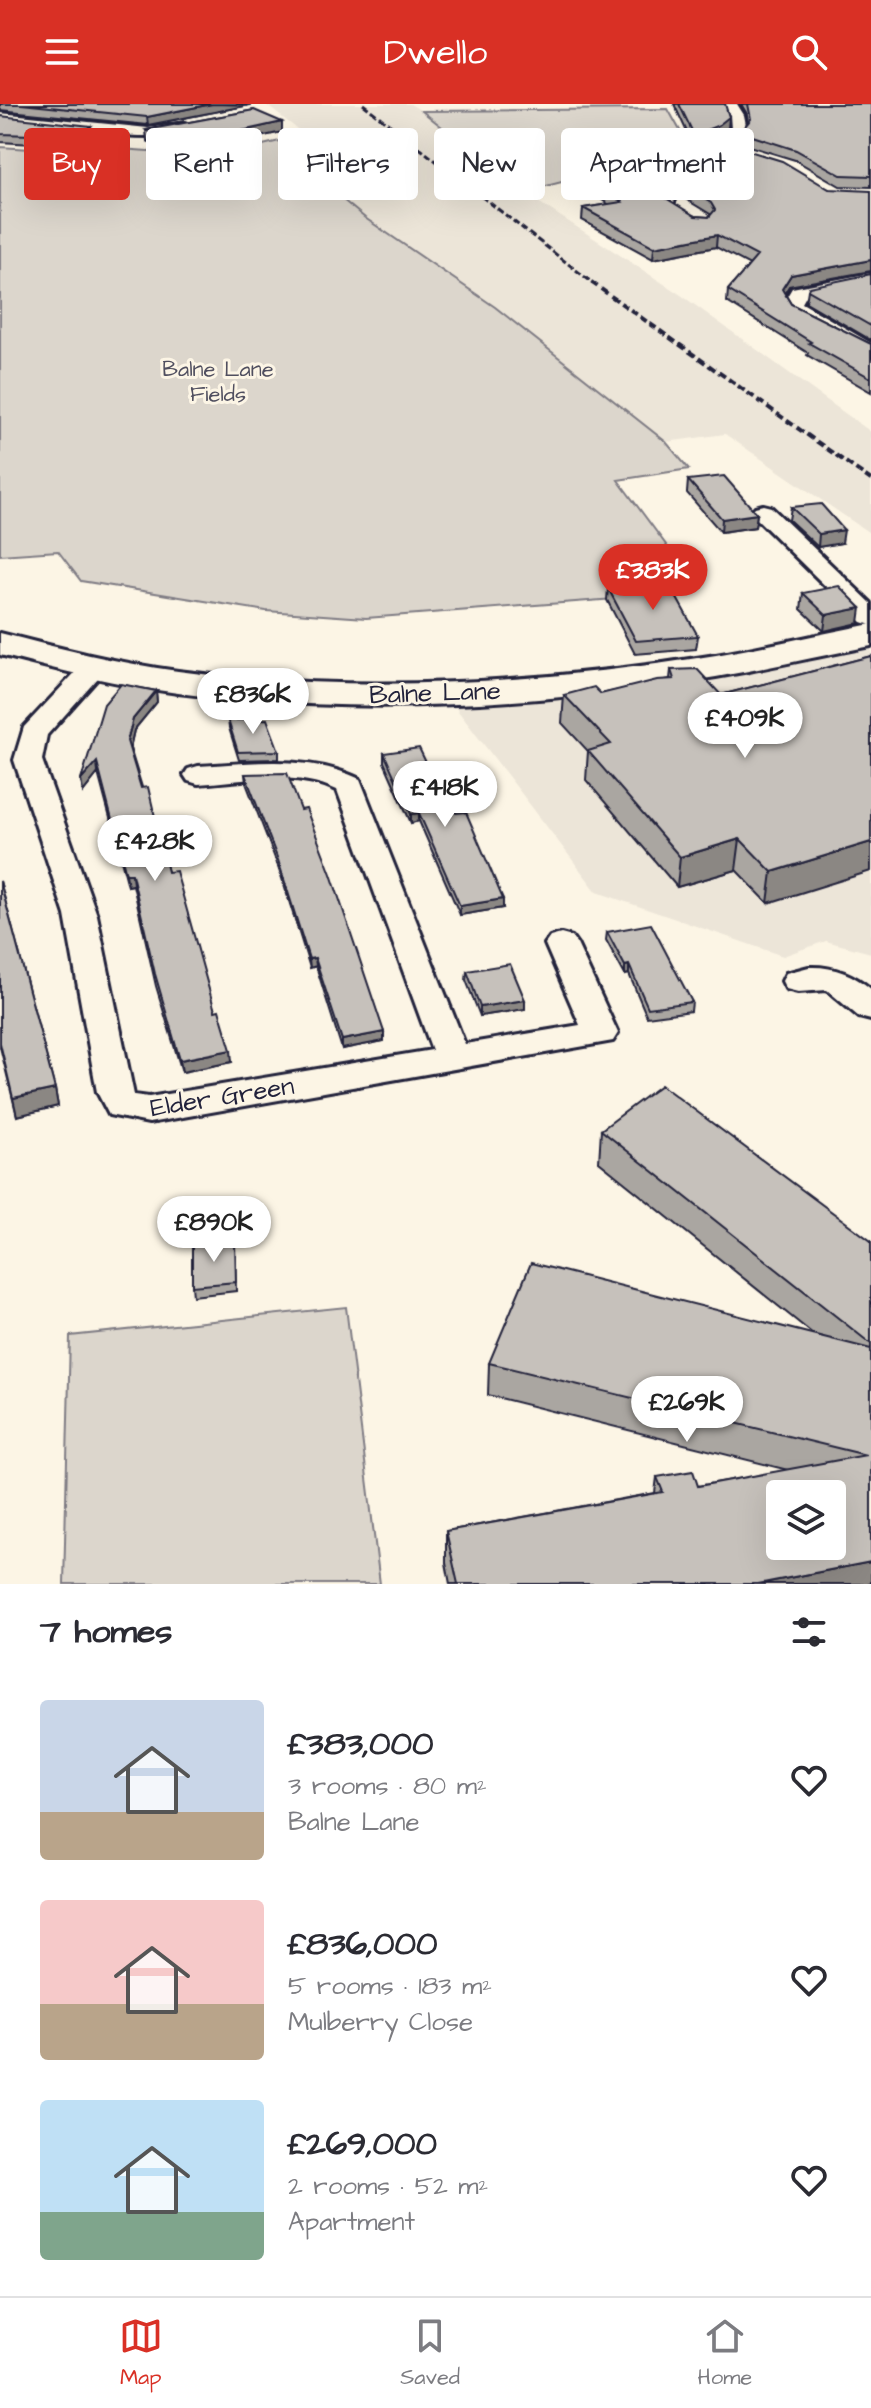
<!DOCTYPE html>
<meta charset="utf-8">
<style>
:root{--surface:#fff;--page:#f2f2f3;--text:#2b2b33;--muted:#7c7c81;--line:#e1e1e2;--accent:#d93025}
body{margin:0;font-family:"Architects Daughter",sans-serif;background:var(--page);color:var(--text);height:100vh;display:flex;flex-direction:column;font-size:30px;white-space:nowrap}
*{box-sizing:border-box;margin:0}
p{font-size:26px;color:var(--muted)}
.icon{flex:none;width:44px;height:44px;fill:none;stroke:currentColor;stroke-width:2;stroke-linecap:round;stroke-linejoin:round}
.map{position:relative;height:1480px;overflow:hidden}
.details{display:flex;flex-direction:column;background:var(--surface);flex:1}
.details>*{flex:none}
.hud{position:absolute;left:24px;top:24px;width:824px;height:72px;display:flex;gap:16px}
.fabs{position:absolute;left:766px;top:1376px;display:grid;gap:16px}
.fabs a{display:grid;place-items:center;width:80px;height:80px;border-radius:8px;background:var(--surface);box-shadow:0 8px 32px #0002;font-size:40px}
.price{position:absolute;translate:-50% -68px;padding:0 18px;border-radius:28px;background:#fff;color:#222;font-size:26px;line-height:52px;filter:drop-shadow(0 2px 4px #0008)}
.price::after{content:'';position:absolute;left:50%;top:48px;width:24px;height:18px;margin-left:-12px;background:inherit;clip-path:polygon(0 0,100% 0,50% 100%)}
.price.active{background:var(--accent);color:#fff}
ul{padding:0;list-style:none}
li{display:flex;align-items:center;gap:24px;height:200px;padding:0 40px}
li span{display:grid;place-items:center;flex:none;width:224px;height:160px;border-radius:8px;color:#555}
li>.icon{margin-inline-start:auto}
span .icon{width:96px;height:96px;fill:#fffc;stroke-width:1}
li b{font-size:34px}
h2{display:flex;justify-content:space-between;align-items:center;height:96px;padding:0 40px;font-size:34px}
.tag{padding:0 28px;border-radius:8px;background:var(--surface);box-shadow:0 8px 32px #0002;font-size:28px;line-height:72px}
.tag.active{background:var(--accent);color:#fff}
header{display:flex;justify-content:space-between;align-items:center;height:104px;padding:0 40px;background:var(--accent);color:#fff;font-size:36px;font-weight:600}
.menu{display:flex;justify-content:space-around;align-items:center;height:112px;border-top:2px solid var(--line);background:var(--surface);font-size:22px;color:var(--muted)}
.menu a{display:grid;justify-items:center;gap:4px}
.menu .active{color:var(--accent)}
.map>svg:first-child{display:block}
</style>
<header><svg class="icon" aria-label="menu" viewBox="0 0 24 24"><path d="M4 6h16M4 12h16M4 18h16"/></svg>Dwello<svg class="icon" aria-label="search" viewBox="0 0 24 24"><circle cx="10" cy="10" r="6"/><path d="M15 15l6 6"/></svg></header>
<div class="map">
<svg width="871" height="1480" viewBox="0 0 871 1480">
<rect width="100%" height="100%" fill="#fcf5e5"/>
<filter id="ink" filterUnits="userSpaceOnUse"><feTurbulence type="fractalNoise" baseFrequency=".0125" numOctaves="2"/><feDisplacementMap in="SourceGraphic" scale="16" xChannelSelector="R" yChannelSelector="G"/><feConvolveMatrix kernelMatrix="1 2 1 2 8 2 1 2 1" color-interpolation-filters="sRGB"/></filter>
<g filter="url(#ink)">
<path fill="#ece5d8" d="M265 0H410L422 7 523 88 681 191 871 328V430L725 330 666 338 495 203 365 114 325 81 305 31Z
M871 531V849L826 837 783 852 597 788 445 590Z"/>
<path fill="#dcd6cc" stroke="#7f7c84" stroke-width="2" d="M668 5 687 39H668L671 50 523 88 422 7Z
M305 31 325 81 365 114 495 203 666 338 689 365 618 376 675 453 694 489 366 514 266 507 81 477 58 447 0 451V43L31 45 38 39 217 52Z
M346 1203 380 1480H64L70 1232Z"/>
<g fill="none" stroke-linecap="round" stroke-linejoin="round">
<defs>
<path id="street" d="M723 0H737L744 11 747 26C720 59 674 48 643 73L673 92 675 96 673 100H661L629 79 627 72C654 41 702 54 731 25L730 11Z
M0 9 148 24 185 19 193 24C168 44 36 21 0 17Z
M871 169V179L806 192 802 199 871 239V253L791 210 783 199 792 184Z
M763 401 771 403 871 499V521L862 518 755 413 751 408 755 403Z
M93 557 102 559 106 565 47 631 42 656 97 811 134 991 149 993 432 946 337 686C295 666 243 677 198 680L188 677 184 671 188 665 198 662C253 659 308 650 360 675L465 940 580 921 545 840 550 833 561 830 572 833 577 840 618 929 613 937 149 1019 109 1011 97 988 65 811 14 656 24 623 84 559Z
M809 863C833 862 853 870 871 885V916L859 913 827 886 798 888 786 885 782 877 786 869Z"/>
<path id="secondary" d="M871 520V542C819 552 768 564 716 573 539 602 357 612 178 589 118 581 59 566 0 551V529C59 544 118 559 178 567 357 590 538 580 716 551 768 542 819 530 871 520Z"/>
</defs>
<use href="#street" stroke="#22223b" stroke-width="6"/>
<use href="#secondary" stroke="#22223b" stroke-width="6"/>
<use href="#street" fill="#fcf5e5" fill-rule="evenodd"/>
<use href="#secondary" fill="#fcf5e5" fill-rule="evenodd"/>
<path stroke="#22223b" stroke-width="3" stroke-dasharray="7 3" stroke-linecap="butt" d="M363 0 594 180"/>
<path stroke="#22223b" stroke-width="4" stroke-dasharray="8 4" stroke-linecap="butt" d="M591 178 871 376"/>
</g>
<path fill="#aaa6a1" stroke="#22223b" stroke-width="2" d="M0 0H250V1L148 21 0 6Z
M674 0H725L728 24 718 32 693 41Z
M741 0H871V83L840 82 795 56 739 39 740 28 748 18 747 10Z
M254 6 282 28 237 38 231 35 176 45 163 44 147 37 146 26Z
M0 12 92 31 81 38 42 34 33 40 0 38Z
M708 42 829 85 789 182 785 190 791 200 871 240V288L807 251 808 249 727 198 728 186 750 161 716 143 653 155 582 116 583 104 608 100 589 87V76L695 112 709 113 710 110 654 76 655 65 697 58V52L707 51Z
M871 170V236L806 198 808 186Z
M688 376 757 410 755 423 721 428 687 389Z
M791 403 842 439 818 443 789 416Z
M608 484 698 532 696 545 635 550 607 496Z
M803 489 859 519 824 527 801 505Z
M871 552 768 799 736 766 677 783 586 676 588 647 562 619 564 591 601 590 670 575 671 566 721 591Z
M156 587 157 598 134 626 130 644 168 768 232 958 182 968 156 882 133 781 128 782 98 669 83 688 81 676Z
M228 616 279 647V655L239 656 229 624Z
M384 649 434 675 503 804 460 811 419 717 411 719 384 658Z
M245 670 384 928V937L342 945 316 862 310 864 279 765 246 679Z
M0 777 55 985 58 1002 17 1012 0 943Z
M607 828 692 898 691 907 647 913 629 870 625 871 606 836Z
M467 867 525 896V905L480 912 466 876Z
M601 1026 871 1137V1480H450L446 1459V1427L655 1389 657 1373 698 1382 788 1366 488 1291 489 1259 813 1230 599 1058Z
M235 1147 236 1187 193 1192 192 1182Z"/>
<path fill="#8b8783" stroke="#22223b" stroke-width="2" d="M212 0 250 1 148 21 147 13Z
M729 13 728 24 718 32 693 41 694 31Z
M282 18V28L237 38V28Z
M91 22 92 31 81 38 80 30Z
M41 25 42 34 33 40 32 31Z
M230 25 231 35 176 45 175 34Z
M717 131 716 143 653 155 654 143Z
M871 156V167L789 182 780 197 782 185 791 171Z
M757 410 755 423 721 428 722 415Z
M844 426 842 439 818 443 819 430Z
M861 504 859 519 824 527 826 511Z
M156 587 157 598 134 626 129 648 127 637 133 615Z
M97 658 98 669 83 688 81 676Z
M419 709V717L411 719V710Z
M740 735 736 766 677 783 680 753Z
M871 738V767L768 799 772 768Z
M126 770H132L133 781 128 782Z
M503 795V804L460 811V802Z
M315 854 316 862 310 864 309 855Z
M629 861V870L625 871V862Z
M525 896V905L480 912V903Z
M384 928V937L342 945V936Z
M231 946 232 958 182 968 180 956Z
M55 985 58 1002 17 1012 13 994Z
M871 1458V1480H758Z"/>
<path fill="#c6c1bb" stroke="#22223b" stroke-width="2" fill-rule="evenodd" d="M21 0H212L147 13Z
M679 0H725L729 13 719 21 694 31Z
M748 0H871V72L841 71 796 46 740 28 751 15Z
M254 6 282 18 237 28 230 25 175 34H162L146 26Z
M0 12 91 22 80 30 41 25 32 31 0 30Z
M723 39 782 57 829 85 871 87V156L791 171 782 185 791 200 871 240V274L809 239 811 238 728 186 757 152 717 131 654 143 583 104 622 98 589 76 627 70 695 112 709 113 715 106 711 99 655 65 706 57 697 52 716 49 711 47 716 46 708 42Z
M871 170V222L808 186 809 183Z
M724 372 757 410 722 415 688 376Z
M821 400 844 426 819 430 791 403Z
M668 478 698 532 636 537 608 484Z
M839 482 861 504 826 511 803 489Z
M871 552V738L772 768 740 735 680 753 588 647 611 640 564 591 594 583 601 590 657 576 674 575 671 566 697 565 721 591Z
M121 580 156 587 133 615 127 637 141 684 148 683 168 768 176 767 215 907 219 906 231 946 180 956 155 870 132 770H126L97 658 81 676 104 600Z
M267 615 279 647 238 648 228 616Z
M419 644 434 675 438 674 456 709 466 708 503 795 460 802 419 709 411 710 384 649Z
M287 669 301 706 306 705 331 770 384 928 342 936 315 854 309 855 278 756 245 670Z
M0 777 55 985 13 994 0 939Z
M651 820 692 898 648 904 629 861 625 862 607 828Z
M510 860 525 896 480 903 467 867Z
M661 981 871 1137V1240L601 1026Z
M235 1138 236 1178 192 1182V1141Z
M531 1159 871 1245V1458L758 1480H458L446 1427 663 1388 657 1373 693 1367 698 1382 866 1351 489 1259ZM780 1390H832V1442H780Z"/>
</g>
<g text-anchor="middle" stroke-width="6" stroke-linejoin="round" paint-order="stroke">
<g font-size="22" fill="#504f5f" stroke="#fcf5e5">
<text x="218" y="272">Balne Lane<tspan x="218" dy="25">Fields</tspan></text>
</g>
<g font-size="26" fill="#22223b" stroke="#fcf5e5">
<text transform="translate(435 588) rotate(-2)" y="9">Balne Lane</text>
<text transform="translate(222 992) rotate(-9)" y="9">Elder Green</text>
</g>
</g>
</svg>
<div class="fabs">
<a><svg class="icon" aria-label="layers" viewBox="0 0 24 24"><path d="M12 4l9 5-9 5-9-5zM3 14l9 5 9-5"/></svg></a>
</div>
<b class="price active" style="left:653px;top:508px">£383K</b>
<b class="price" style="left:253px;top:632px">£836K</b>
<b class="price" style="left:745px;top:656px">£409K</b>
<b class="price" style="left:445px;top:725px">£418K</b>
<b class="price" style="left:155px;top:779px">£428K</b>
<b class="price" style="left:214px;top:1160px">£890K</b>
<b class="price" style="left:687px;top:1340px">£269K</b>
<div class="hud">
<a class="tag active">Buy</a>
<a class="tag">Rent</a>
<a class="tag">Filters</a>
<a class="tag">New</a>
<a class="tag">Apartment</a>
</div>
</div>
<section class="details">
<h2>7 homes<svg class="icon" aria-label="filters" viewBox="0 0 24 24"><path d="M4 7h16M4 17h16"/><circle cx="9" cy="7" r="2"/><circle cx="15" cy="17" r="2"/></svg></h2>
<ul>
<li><span style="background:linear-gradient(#c9d6e8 70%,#b9a48a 0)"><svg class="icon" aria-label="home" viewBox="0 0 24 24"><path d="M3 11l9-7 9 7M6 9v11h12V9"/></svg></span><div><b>£383,000</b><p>3 rooms · 80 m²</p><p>Balne Lane</p></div><svg class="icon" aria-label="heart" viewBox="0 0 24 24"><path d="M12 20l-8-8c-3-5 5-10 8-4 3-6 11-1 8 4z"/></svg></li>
<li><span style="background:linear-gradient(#f6c9c9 65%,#b9a48a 0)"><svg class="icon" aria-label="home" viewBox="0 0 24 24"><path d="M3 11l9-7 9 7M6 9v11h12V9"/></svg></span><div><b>£836,000</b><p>5 rooms · 183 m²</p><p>Mulberry Close</p></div><svg class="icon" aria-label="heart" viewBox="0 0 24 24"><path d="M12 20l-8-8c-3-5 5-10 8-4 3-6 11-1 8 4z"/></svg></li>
<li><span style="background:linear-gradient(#bfe0f5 70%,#7fa58c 0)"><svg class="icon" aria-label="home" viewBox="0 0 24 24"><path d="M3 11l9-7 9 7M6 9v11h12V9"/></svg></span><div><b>£269,000</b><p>2 rooms · 52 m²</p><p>Apartment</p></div><svg class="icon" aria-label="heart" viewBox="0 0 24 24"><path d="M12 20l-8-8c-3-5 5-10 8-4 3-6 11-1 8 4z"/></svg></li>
</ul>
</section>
<nav class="menu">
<a class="active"><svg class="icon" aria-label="map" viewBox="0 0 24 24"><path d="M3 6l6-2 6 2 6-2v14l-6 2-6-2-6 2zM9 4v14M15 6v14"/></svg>Map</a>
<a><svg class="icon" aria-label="saved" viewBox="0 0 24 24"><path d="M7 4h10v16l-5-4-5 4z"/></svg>Saved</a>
<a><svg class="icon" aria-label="home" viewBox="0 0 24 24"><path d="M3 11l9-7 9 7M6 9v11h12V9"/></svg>Home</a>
</nav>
